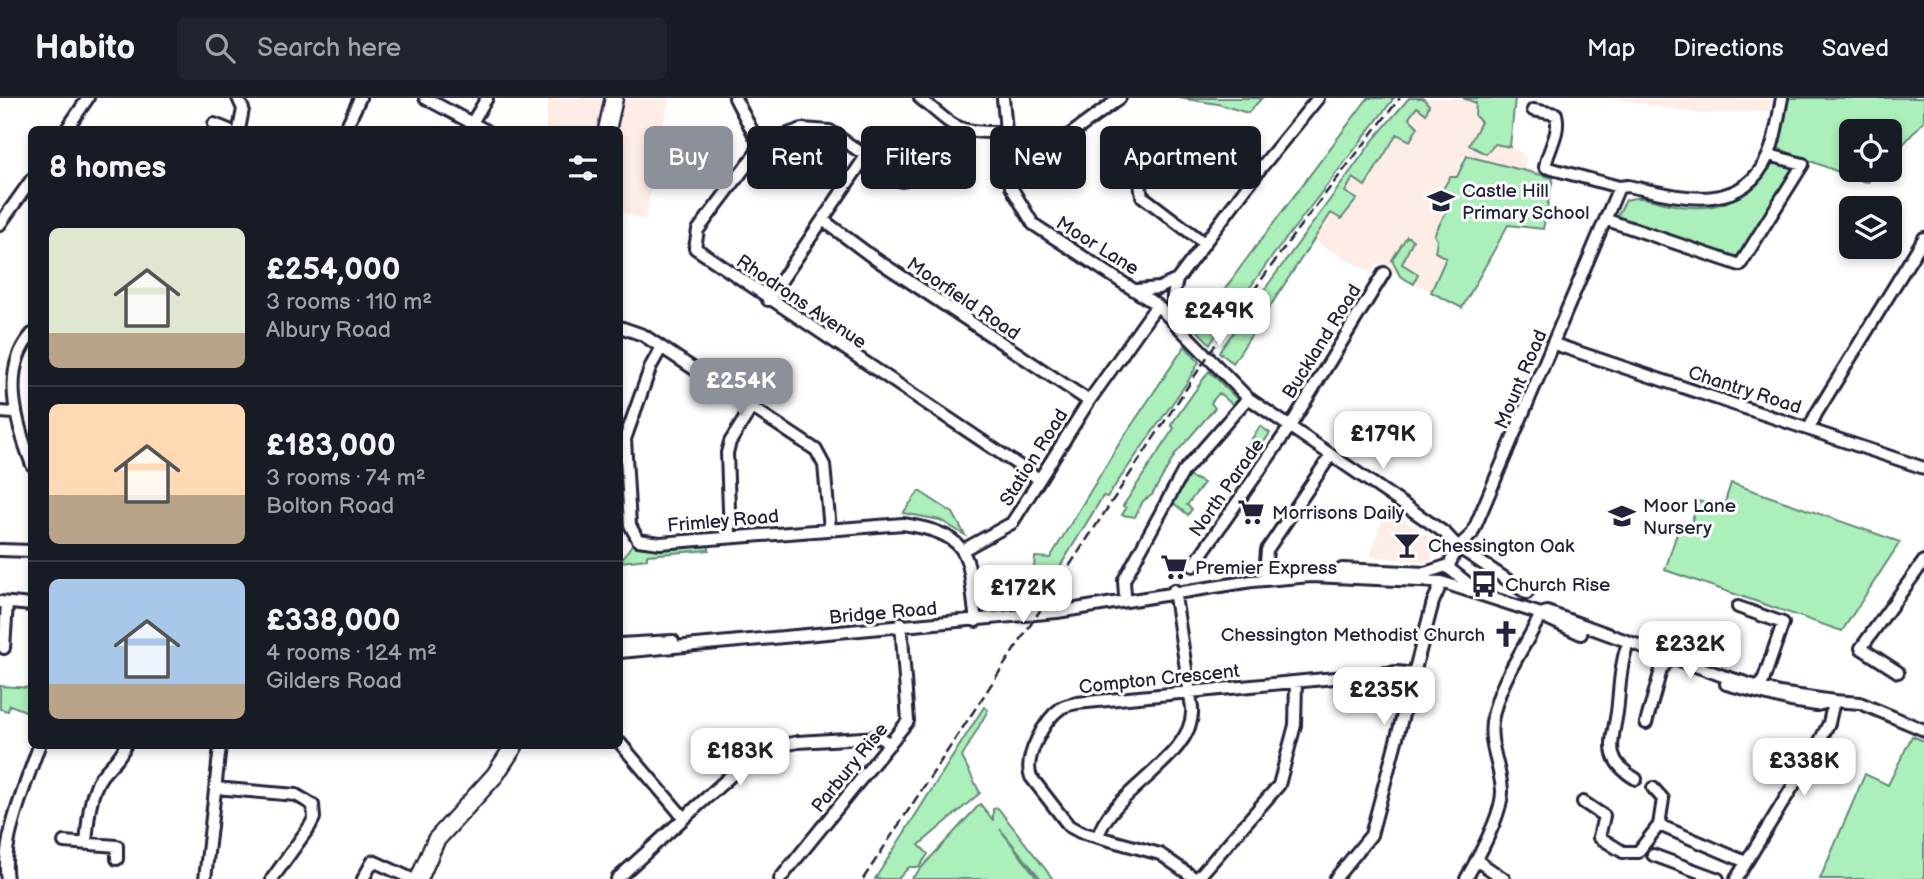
<!DOCTYPE html>
<meta charset="utf-8">
<style>
:root{--surface:#171b24;--page:#20242c;--text:#f1f3f6;--muted:#9ea1a6;--line:#363941;--accent:#8c9099}
body{margin:0;font-family:"Balsamiq Sans",sans-serif;background:var(--page);color:var(--text);height:100vh;display:flex;flex-direction:column;font-size:26px;white-space:nowrap}
*{box-sizing:border-box;margin:0}
p{font-size:23px;color:var(--muted)}
.icon{flex:none;width:38px;height:38px;fill:none;stroke:currentColor;stroke-width:2;stroke-linecap:round;stroke-linejoin:round}
.map{position:relative;flex:1;overflow:hidden}
.details{position:absolute;left:28px;top:28px;width:595px;height:623px;display:flex;flex-direction:column;background:var(--surface);border-radius:10px;box-shadow:0 4px 10px #0003}
.details>*{flex:none}
.guide{position:absolute;left:644px;top:28px;width:665px;height:63px;display:flex;gap:14px}
.fabs{position:absolute;left:1839px;top:21px;display:grid;gap:14px}
.fabs a{display:grid;place-items:center;width:63px;height:63px;border-radius:10px;background:var(--surface);box-shadow:0 4px 10px #0003;font-size:35px}
.price{position:absolute;translate:-50% -60px;padding:0 16px;border-radius:14px;background:#fff;color:#222;font-size:23px;line-height:46px;filter:drop-shadow(0 2px 4px #0008)}
.price::after{content:'';position:absolute;left:50%;top:42px;width:21px;height:16px;margin-left:-10px;background:inherit;clip-path:polygon(0 0,100% 0,50% 100%)}
.price.selected{background:var(--accent);color:#fff}
ul{padding:0;list-style:none}
li{display:flex;align-items:center;gap:21px;height:175px;padding:0 21px}
li+li{border-top:2px solid var(--line)}
li span{display:grid;place-items:center;flex:none;width:196px;height:140px;border-radius:10px;color:#555}
li>.icon{margin-inline-start:auto}
span .icon{width:84px;height:84px;fill:#fffc;stroke-width:1}
li b{font-size:30px}
h2{display:flex;justify-content:space-between;align-items:center;height:84px;padding:0 21px;font-size:30px}
.pill{padding:0 24px;border-radius:10px;background:var(--surface);box-shadow:0 4px 10px #0003;font-size:24px;line-height:63px}
.pill.selected{background:var(--accent);color:#fff}
header{display:flex;align-items:center;gap:42px;box-sizing:border-box;height:98px;padding:0 35px;background:var(--surface);border-bottom:2px solid var(--line)}
header strong{font-size:33px}
nav{display:flex;gap:38px;margin-inline-start:auto;font-size:24px}
.search{width:490px;height:63px;background:var(--page);display:flex;align-items:center;gap:18px;box-sizing:border-box;padding:0 24px;border-radius:10px;color:var(--muted);font-size:26px}
.map>svg:first-child{display:block}
</style>
<header>
<strong>Habito</strong>
<div class="search"><svg class="icon" aria-label="search" viewBox="0 0 24 24"><circle cx="10" cy="10" r="6"/><path d="M15 15l6 6"/></svg>Search here</div>
<nav><a>Map</a><a>Directions</a><a>Saved</a></nav>
</header>
<div class="map">
<svg width="1924" height="781" viewBox="0 0 1924 781">
<rect width="100%" height="100%" fill="#fff"/>
<filter id="ink" filterUnits="userSpaceOnUse"><feTurbulence type="fractalNoise" baseFrequency=".0143" numOctaves="2"/><feDisplacementMap in="SourceGraphic" scale="14" xChannelSelector="R" yChannelSelector="G"/><feConvolveMatrix kernelMatrix="1 2 1 2 8 2 1 2 1" color-interpolation-filters="sRGB"/></filter>
<g filter="url(#ink)">
<path fill="#feede7" d="M548 0H669L645 123 620 113V32H545Z
M1411 0H1497L1486 44 1510 49 1526 57 1525 70 1553 78 1543 131 1508 127 1462 210 1377 165 1372 175 1306 139Z
M1611 0H1772L1769 13 1699 16Z
M1386 410 1436 443 1431 465 1370 458Z"/>
<path fill="#abefba" stroke="#66887a" stroke-width="2" d="M1179 0H1262L1248 15 1218 6Z
M1368 0H1394L1268 164 1210 246 1197 232 1216 213 1218 201 1242 167Z
M1409 0H1423L1429 7 1426 16 1417 9 1409 20 1418 29 1410 43 1397 36 1365 88 1353 80 1345 94 1357 101 1341 121 1331 115 1233 265 1219 254 1374 41Z
M1463 0H1515L1510 49 1495 46 1486 56 1469 47 1481 24 1475 18 1476 5Z
M1787 0H1924V23L1890 61V33H1852V72H1880L1868 84 1862 83 1777 50Z
M1467 58 1553 80 1543 131 1508 127 1462 210 1431 194 1446 160 1435 154 1437 142 1434 137 1446 114 1435 105 1450 79H1457Z
M1777 62 1800 71 1742 164 1615 122 1626 102C1639 97 1651 102 1664 105 1716 117 1742 105 1773 63Z
M1407 138 1413 142 1402 166 1418 176 1414 186 1400 178 1392 162Z
M1185 248 1199 264 1188 283 1107 399 1103 398 1053 480 1046 501 1031 502 1035 459 1050 460 1119 346Z
M1209 273 1238 302 1233 307 1219 295 1211 305 1215 310 1176 355 1152 397 1143 403 1135 419 1122 417 1126 410 1123 408 1174 330 1171 327Z
M1260 328 1270 335 1245 372 1236 366Z
M1186 377 1204 385 1187 407 1192 411 1188 417 1171 403Z
M1731 385 1900 444 1842 533 1665 472 1679 429 1689 432 1698 403 1723 410Z
M919 393 953 415 965 437 940 422 903 415Z
M633 445 643 450 709 446V452L647 457V461L620 464Z
M0 588 31 590V615L10 607 8 613 0 611Z
M984 609 988 612 962 659 980 695 919 747 928 756 919 769H909L898 781H875Z
M1912 638 1924 643V781H1820L1865 676 1888 687Z
M980 706 993 722V711L998 710 1053 781H1041L1000 731 1038 781H911Z"/>
<g fill="none" stroke-linecap="round" stroke-linejoin="round">
<defs>
<path id="minor" d="M238 0 243 11 239 32
M425 0 485 32
M735 0 759 46 756 55 698 132 695 150 1039 381
M920 0C956 30 955 35 1004 34
M1003 0 1011 89 1033 126 1157 207 1248 300 1445 435 1458 449 1448 469
M1533 12 1556 16C1561 35 1548 51 1545 69L1619 89 1628 88C1676 98 1741 119 1768 58 1776 41 1778 19 1782 0
M473 23 487 0
M214 26 229 32
M66 32 88 0
M345 32 360 0
M759 46 802 31 830 33 902 83
M1006 57 1049 52 1120 0
M823 122 871 158 1089 303
M1607 122 1740 167 1803 66 1769 57
M0 126 32 81
M1204 145 1142 98C1134 68 1160 60 1182 51 1192 48 1203 41 1214 42 1231 44 1247 61 1260 71
M1137 192 1159 190 1177 182
M768 202 866 58
M1173 221V198L1177 182 1260 71 1318 0
M620 229 643 237 816 352 824 367 830 431
M32 236C0 271 16 325 32 367
M1554 246 1924 370
M661 250 651 268 625 341 630 427 638 442 660 445 903 426C977 437 967 461 976 523
M0 314 14 315
M1809 331 1816 316 1924 140
M730 439 727 355 730 344 752 309
M0 452 32 453
M963 452 1012 425 1089 303 1157 207
M1193 468 1289 330 1384 175
M1342 471 1425 475 1446 468 1471 488
M1265 475 1267 452 1331 357
M1527 495 1458 449 1472 436 1619 89
M1125 498 1124 482 1183 374 1248 300
M0 504 32 507
M1738 509 1783 525 1761 589
M1542 518 1581 536
M620 546 673 543
M4 550 7 505
M1626 551C1620 571 1620 586 1618 605 1616 638 1598 659 1636 681
M620 554 1057 514 1252 483 1312 478 1441 484 1541 516 1547 514 1723 578 1779 595 1834 603
M1898 574 1861 550 1924 463
M1726 586 1791 603 1817 607 1834 603 1860 605 1924 632
M1646 625 1661 572 1670 559
M620 645 684 720
M215 690 296 697 313 707 314 720 310 728 272 781
M1653 690 1663 701 1659 727
M1583 704 1604 718 1599 739 1623 754H1638L1659 727 1746 764
M1098 739C1109 694 1196 659 1192 610L1174 492
M64 744 117 748V761
M86 745C88 725 89 697 101 679 109 668 120 661 125 648
M1653 757 1718 781
M1476 762 1504 781
M7 781C0 746 27 683 39 648
M205 781 220 648
M363 781 373 763 412 781
M617 781 747 663 764 651 798 644 879 639 890 646
M780 781 908 623 901 525
M1196 781 1160 756 1080 734 1069 728 1031 679C1023 660 1045 621 1061 610 1066 607 1072 606 1077 605L1397 574 1414 576
M1197 781 1279 687 1295 627 1296 584
M1335 781 1371 737 1433 504 1442 484
M1466 781C1478 760 1503 715 1502 692 1500 666 1487 644 1493 618 1501 580 1525 550 1541 516
M1736 781 1817 649 1829 625 1834 603"/>
<path id="highway" d="M607 32 614 0
M419 781 436 742 495 677 514 648"/>
</defs>
<use href="#minor" stroke="#22223b" stroke-width="16"/>
<use href="#highway" stroke="#22223b" stroke-width="21"/>
<use href="#minor" stroke="#fff" stroke-width="10"/>
<use href="#highway" stroke="#fff" stroke-width="16"/>
<path stroke="#22223b" stroke-width="2.5" stroke-dasharray="10 5" stroke-linecap="butt" d="M863 781 1217 244 1297 132 1400 0"/>
</g>
</g>
<defs>
<symbol id="school-bare" viewBox="-9 -9 18 18"><path d="M0-5L7-2L0 1L-7-2ZM-4 1L0 2.5L4 1V4Q0 6-4 4Z" fill="#22223b" stroke="#fff" stroke-width="2.5" paint-order="stroke"/></symbol>
<symbol id="supermarket-bare" viewBox="-9 -9 18 18"><path d="M-6-5.5h2.5l.6 2H6L4.5 2H-2.5L-4.4-4H-6ZM-1.5 3.2a1.3 1.3 0 1 0 .1 0ZM3 3.2a1.3 1.3 0 1 0 .1 0Z" fill="#22223b" stroke="#fff" stroke-width="2.5" paint-order="stroke"/></symbol>
<symbol id="bar-bare" viewBox="-9 -9 18 18"><path d="M-6-5H6L.8 .8V4.5H3.5V6h-7V4.5H-.8V.8Z" fill="#22223b" stroke="#fff" stroke-width="2.5" paint-order="stroke"/></symbol>
<symbol id="bus-bare" viewBox="-9 -9 18 18"><path d="M-5-6H5V4H4V6H2V4H-2V6H-4V4H-5ZM-3.5-4V0h7V-4ZM-3.5 1.2v1.5H-2V1.2ZM2 1.2v1.5H3.5V1.2Z" fill="#22223b" stroke="#fff" stroke-width="2.5" paint-order="stroke"/></symbol>
<symbol id="church-bare" viewBox="-9 -9 18 18"><path d="M-1.2-6h2.4v3.5h3.3v2.4h-3.3V6h-2.4V-.1h-3.3v-2.4h3.3Z" fill="#22223b" stroke="#fff" stroke-width="2.5" paint-order="stroke"/></symbol>
</defs>
<g fill-rule="evenodd">
<use href="#school-bare" x="1422" y="84" width="38" height="38"/>
<use href="#supermarket-bare" x="1232" y="395" width="38" height="38"/>
<use href="#school-bare" x="1603" y="399" width="38" height="38"/>
<use href="#bar-bare" x="1388" y="428" width="38" height="38"/>
<use href="#supermarket-bare" x="1155" y="450" width="38" height="38"/>
<use href="#bus-bare" x="1465" y="467" width="38" height="38"/>
<use href="#church-bare" x="1487" y="517" width="38" height="38"/>
</g>
<g text-anchor="middle" stroke-width="6" stroke-linejoin="round" paint-order="stroke">
<g font-size="19" fill="#22223b" stroke="#fff" text-anchor="start">
<text x="1462" y="99">Castle Hill<tspan x="1462" dy="22">Primary School</tspan></text>
<text x="1643" y="414">Moor Lane<tspan x="1643" dy="22">Nursery</tspan></text>
<text x="1272" y="421">Morrisons Daily</text>
<text x="1428" y="454">Chessington Oak</text>
<text x="1195" y="476">Premier Express</text>
<text x="1505" y="493">Church Rise</text>
<text x="1485" y="543" text-anchor="end">Chessington Methodist Church</text>
</g>
<g font-size="19" fill="#22223b" stroke="#fff">
<text transform="translate(1098 147) rotate(32)" y="7">Moor Lane</text>
<text transform="translate(964 200) rotate(34)" y="7">Moorfield Road</text>
<text transform="translate(802 203) rotate(34)" y="7">Rhodrons Avenue</text>
<text transform="translate(1321 243) rotate(-58)" y="7">Buckland Road</text>
<text transform="translate(1520 281) rotate(-67)" y="7">Mount Road</text>
<text transform="translate(1745 291) rotate(18)" y="7">Chantry Road</text>
<text transform="translate(1033 359) rotate(-58)" y="7">Station Road</text>
<text transform="translate(1226 389) rotate(-55)" y="7">North Parade</text>
<text transform="translate(723 422) rotate(-5)" y="7">Frimley Road</text>
<text transform="translate(883 514) rotate(-5)" y="7">Bridge Road</text>
<text transform="translate(1159 580) rotate(-6)" y="7">Compton Crescent</text>
<text transform="translate(849 669) rotate(-51)" y="7">Parbury Rise</text>
</g>
</g>
</svg>
<div class="fabs">
<a><svg class="icon" aria-label="locate" viewBox="0 0 24 24"><circle cx="12" cy="12" r="6"/><path d="M12 2v4M12 18v4M2 12h4M18 12h4"/></svg></a>
<a><svg class="icon" aria-label="layers" viewBox="0 0 24 24"><path d="M12 4l9 5-9 5-9-5zM3 14l9 5 9-5"/></svg></a>
</div>
<b class="price" style="left:1219px;top:250px">£249K</b>
<b class="price selected" style="left:741px;top:320px">£254K</b>
<b class="price" style="left:1383px;top:373px">£179K</b>
<b class="price" style="left:1023px;top:527px">£172K</b>
<b class="price" style="left:1690px;top:583px">£232K</b>
<b class="price" style="left:1384px;top:629px">£235K</b>
<b class="price" style="left:740px;top:690px">£183K</b>
<b class="price" style="left:1804px;top:700px">£338K</b>
<div class="guide">
<a class="pill selected">Buy</a>
<a class="pill">Rent</a>
<a class="pill">Filters</a>
<a class="pill">New</a>
<a class="pill">Apartment</a>
</div>
<section class="details">
<h2>8 homes<svg class="icon" aria-label="filters" viewBox="0 0 24 24"><path d="M4 7h16M4 17h16"/><circle cx="9" cy="7" r="2"/><circle cx="15" cy="17" r="2"/></svg></h2>
<ul>
<li><span style="background:linear-gradient(#dfe7d0 75%,#b9a48a 0)"><svg class="icon" aria-label="home" viewBox="0 0 24 24"><path d="M3 11l9-7 9 7M6 9v11h12V9"/></svg></span><div><b>£254,000</b><p>3 rooms · 110 m²</p><p>Albury Road</p></div></li>
<li><span style="background:linear-gradient(#ffd9b3 65%,#b9a48a 0)"><svg class="icon" aria-label="home" viewBox="0 0 24 24"><path d="M3 11l9-7 9 7M6 9v11h12V9"/></svg></span><div><b>£183,000</b><p>3 rooms · 74 m²</p><p>Bolton Road</p></div></li>
<li><span style="background:linear-gradient(#a9c7e8 75%,#b9a48a 0)"><svg class="icon" aria-label="home" viewBox="0 0 24 24"><path d="M3 11l9-7 9 7M6 9v11h12V9"/></svg></span><div><b>£338,000</b><p>4 rooms · 124 m²</p><p>Gilders Road</p></div></li>
</ul>
</section>
</div>
